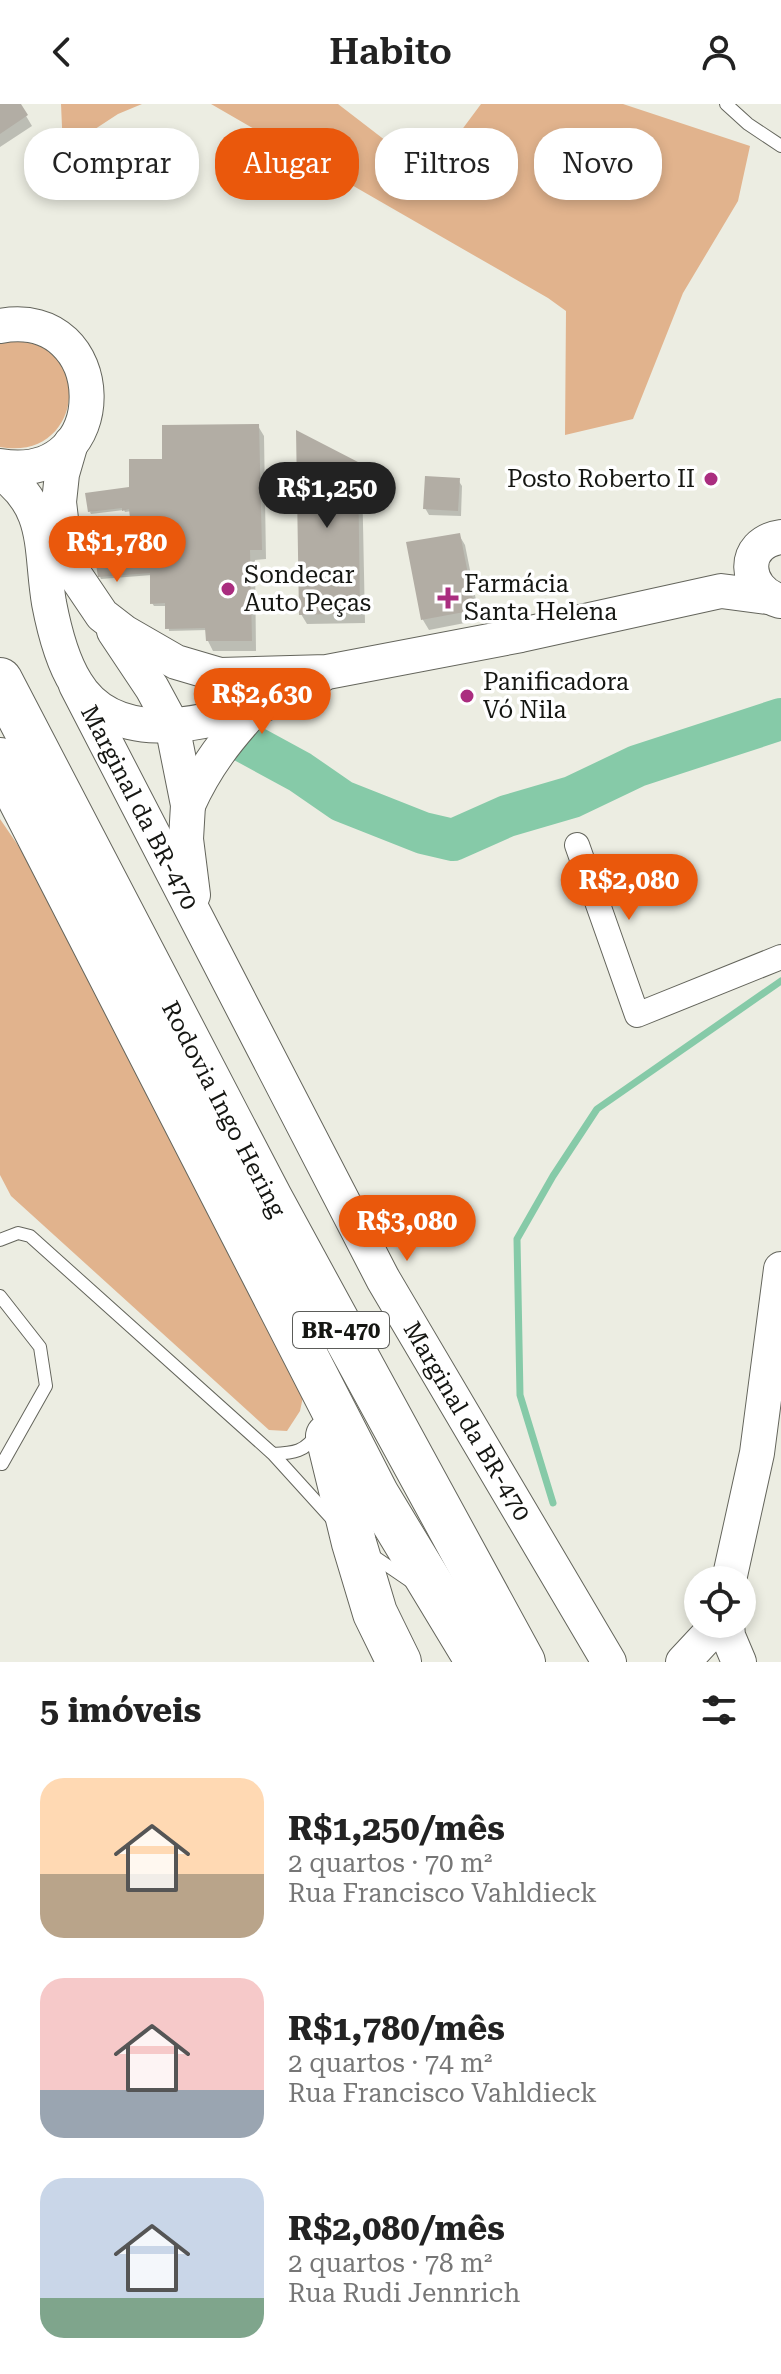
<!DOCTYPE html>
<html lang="pt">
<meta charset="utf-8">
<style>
:root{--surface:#fff;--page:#f6f6f6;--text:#222;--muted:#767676;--accent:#ea580c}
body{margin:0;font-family:"Roboto Serif",serif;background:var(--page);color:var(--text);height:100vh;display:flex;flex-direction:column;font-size:30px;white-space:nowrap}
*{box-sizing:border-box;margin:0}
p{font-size:26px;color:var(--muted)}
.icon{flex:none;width:44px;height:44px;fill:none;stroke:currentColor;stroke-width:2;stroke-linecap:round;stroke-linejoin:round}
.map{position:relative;height:1558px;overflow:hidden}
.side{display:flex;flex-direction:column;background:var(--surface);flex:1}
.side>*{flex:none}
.banner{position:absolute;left:24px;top:24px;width:734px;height:72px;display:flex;gap:16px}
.controls{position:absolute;left:684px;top:1462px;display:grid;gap:16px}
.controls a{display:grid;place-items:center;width:72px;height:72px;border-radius:50%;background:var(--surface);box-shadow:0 4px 12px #0003;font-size:40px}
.price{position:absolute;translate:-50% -68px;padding:0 18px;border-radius:28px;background:var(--accent);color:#fff;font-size:26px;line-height:52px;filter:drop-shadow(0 2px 4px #0008)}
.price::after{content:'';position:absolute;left:50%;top:48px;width:24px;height:18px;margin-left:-12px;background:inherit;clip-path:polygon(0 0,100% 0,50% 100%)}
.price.selected{background:#222;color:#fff}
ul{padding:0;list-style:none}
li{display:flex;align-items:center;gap:24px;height:200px;padding:0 40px}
li span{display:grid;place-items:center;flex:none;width:224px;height:160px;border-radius:24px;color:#555}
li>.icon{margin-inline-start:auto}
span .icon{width:96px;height:96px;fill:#fffc;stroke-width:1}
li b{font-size:34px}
h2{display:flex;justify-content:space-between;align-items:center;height:96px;padding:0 40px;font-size:34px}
.pill{padding:0 28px;border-radius:32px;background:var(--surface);box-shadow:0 4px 12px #0003;font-size:28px;line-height:72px}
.pill.selected{background:var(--accent);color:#fff}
header{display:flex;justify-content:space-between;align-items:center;height:104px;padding:0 40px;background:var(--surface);font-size:36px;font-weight:600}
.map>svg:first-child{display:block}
</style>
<header><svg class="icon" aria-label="back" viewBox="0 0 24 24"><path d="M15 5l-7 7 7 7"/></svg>Habito<svg class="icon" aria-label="person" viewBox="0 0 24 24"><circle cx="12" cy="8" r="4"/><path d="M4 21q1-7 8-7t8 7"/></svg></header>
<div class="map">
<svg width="781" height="1558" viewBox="0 0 781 1558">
<rect width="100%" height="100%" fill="#ecede2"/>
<path fill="#e1b38d" d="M61 0H142L118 10 63 46Z
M211 0H338L429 70 481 0H623L750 42 738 97 683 189 633 315 565 331 566 207 548 194Z
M5 238C13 238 22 237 30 239 93 254 78 357 0 343V239Z
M0 715 26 753 303 1293 300 1307 287 1327 269 1326 11 1092 0 1071Z"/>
<path fill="#0003" d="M0 0H19L32 22 0 43Z
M258 322 264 332 266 455 255 456 256 547H213L208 537 207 526 169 527 167 502H154L152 499V471L101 475 100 473 133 425 132 407 125 408 124 406 91 410 90 408 131 385 164 357Z
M356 360 362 370 365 519 307 520 301 510Z
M458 376 462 382 461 412 429 411 425 404Z
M459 431 465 441 480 516 429 526 423 516 409 440Z"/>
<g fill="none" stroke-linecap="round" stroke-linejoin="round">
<path stroke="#86caa8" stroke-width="7" d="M553 1399 520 1291 517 1135 553 1072 597 1005 781 877"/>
<path stroke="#86caa8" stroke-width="42" d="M243 637 300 668 342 697 423 729 453 736 507 712 572 693 637 662 781 615"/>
</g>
<path fill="#b2ada4" d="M0 0H21L28 11 0 30Z
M259 320 262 446H250L252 537H206L205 524 165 525V499L150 500V469L98 473 91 429 131 423 129 405 122 407V404L88 408 85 389 129 383V355H162V321Z
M296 326 358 358 360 509 299 511Z
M425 372 460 374 458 407 423 405Z
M460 429 475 506 421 516 406 438Z"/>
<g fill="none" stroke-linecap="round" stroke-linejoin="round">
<defs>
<path id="lane" d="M726 0 748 20 781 42
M0 1136 18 1129 30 1132 273 1350 332 1415
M0 1192 40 1243 46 1282 2 1360
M273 1350C293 1349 306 1348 317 1329
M369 1449 410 1477"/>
<path id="street" d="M577 741 637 911 781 853"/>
<g id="secondary">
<path d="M0 222C113 201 118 382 0 362"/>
<path d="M71 339 62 370 59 398 63 432 75 471 102 511 124 528 176 558 220 571 327 568 521 531 721 487 768 493"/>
<path d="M0 368C50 403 40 445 49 499 54 525 62 557 76 579 113 641 197 622 254 604 276 597 298 583 320 572"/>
<path d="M780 497C743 486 740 439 781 433"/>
<path d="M114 527 152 584 172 621 188 701 186 735 193 791"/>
<path id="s1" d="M76 581 383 1175 609 1558"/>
<path d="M188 701C206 661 227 635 256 603"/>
<path d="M729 1476 757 1349 781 1165"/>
<path d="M727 1520 728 1532 739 1558"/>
<path d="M683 1558 711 1528 714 1520"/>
</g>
<g id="highway">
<path id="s2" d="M0 576 270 1094 523 1558"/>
<path d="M0 656 377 1391 478 1558"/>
<path d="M328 1332 354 1439 375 1509 399 1558"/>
</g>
</defs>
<use href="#lane" stroke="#64655c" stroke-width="14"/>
<use href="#street" stroke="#64655c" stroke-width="26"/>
<use href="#secondary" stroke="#64655c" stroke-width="36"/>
<use href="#highway" stroke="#64655c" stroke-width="46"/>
<use href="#lane" stroke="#fff" stroke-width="12"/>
<use href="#street" stroke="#fff" stroke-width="24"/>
<use href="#secondary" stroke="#fff" stroke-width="34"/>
<use href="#highway" stroke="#fff" stroke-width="44"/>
</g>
<g fill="#aa2d7f" stroke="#fff" stroke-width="3">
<circle cx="711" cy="375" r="8"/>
<circle cx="228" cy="485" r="8"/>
<path d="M444 482h8v8h8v8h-8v8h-8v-8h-8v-8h8z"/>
<circle cx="467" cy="592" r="8"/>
</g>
<g text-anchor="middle" stroke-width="7" stroke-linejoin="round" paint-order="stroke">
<rect fill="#fff" stroke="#5b5c59" stroke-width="2" x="293" y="1208" width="96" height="36" rx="6"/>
<g font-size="22" font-weight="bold" fill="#151612">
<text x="341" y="1234">BR-470</text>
</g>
<g font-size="24" fill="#151612" stroke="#fff" text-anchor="start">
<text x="695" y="383" text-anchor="end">Posto Roberto II</text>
<text x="244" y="479">Sondecar<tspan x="244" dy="28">Auto Peças</tspan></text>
<text x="464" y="488">Farmácia<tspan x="464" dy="28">Santa Helena</tspan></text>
<text x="483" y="586">Panificadora<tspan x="483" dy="28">Vó Nila</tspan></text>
</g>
<g font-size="24" fill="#151612" stroke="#fff">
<text dy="8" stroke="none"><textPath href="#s1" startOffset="138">Marginal da BR-470</textPath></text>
<text dy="8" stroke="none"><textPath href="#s2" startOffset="484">Rodovia Ingo Hering</textPath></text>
<text dy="8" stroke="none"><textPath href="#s1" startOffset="834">Marginal da BR-470</textPath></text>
</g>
</g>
</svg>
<div class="controls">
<a><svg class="icon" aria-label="locate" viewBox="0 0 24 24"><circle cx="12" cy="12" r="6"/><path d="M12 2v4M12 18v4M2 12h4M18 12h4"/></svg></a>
</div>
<b class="price selected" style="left:327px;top:426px">R$1,250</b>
<b class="price" style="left:117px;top:480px">R$1,780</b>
<b class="price" style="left:262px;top:632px">R$2,630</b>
<b class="price" style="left:629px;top:818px">R$2,080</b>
<b class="price" style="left:407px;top:1159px">R$3,080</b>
<div class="banner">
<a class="pill">Comprar</a>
<a class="pill selected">Alugar</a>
<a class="pill">Filtros</a>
<a class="pill">Novo</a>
</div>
</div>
<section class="side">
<h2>5 imóveis<svg class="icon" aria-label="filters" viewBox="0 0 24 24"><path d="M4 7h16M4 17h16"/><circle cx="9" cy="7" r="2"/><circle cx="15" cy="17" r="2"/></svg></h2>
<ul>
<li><span style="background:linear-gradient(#ffd9b3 60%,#b9a48a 0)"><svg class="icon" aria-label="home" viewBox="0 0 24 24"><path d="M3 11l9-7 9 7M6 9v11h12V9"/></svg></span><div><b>R$1,250/mês</b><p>2 quartos · 70 m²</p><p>Rua Francisco Vahldieck</p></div></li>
<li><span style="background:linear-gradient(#f6c9c9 70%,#9aa5b1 0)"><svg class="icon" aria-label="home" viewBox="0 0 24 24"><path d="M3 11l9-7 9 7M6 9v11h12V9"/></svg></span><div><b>R$1,780/mês</b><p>2 quartos · 74 m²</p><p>Rua Francisco Vahldieck</p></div></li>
<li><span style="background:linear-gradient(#c9d6e8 75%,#7fa58c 0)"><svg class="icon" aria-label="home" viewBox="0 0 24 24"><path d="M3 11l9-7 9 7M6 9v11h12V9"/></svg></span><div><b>R$2,080/mês</b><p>2 quartos · 78 m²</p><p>Rua Rudi Jennrich</p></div></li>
</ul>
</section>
